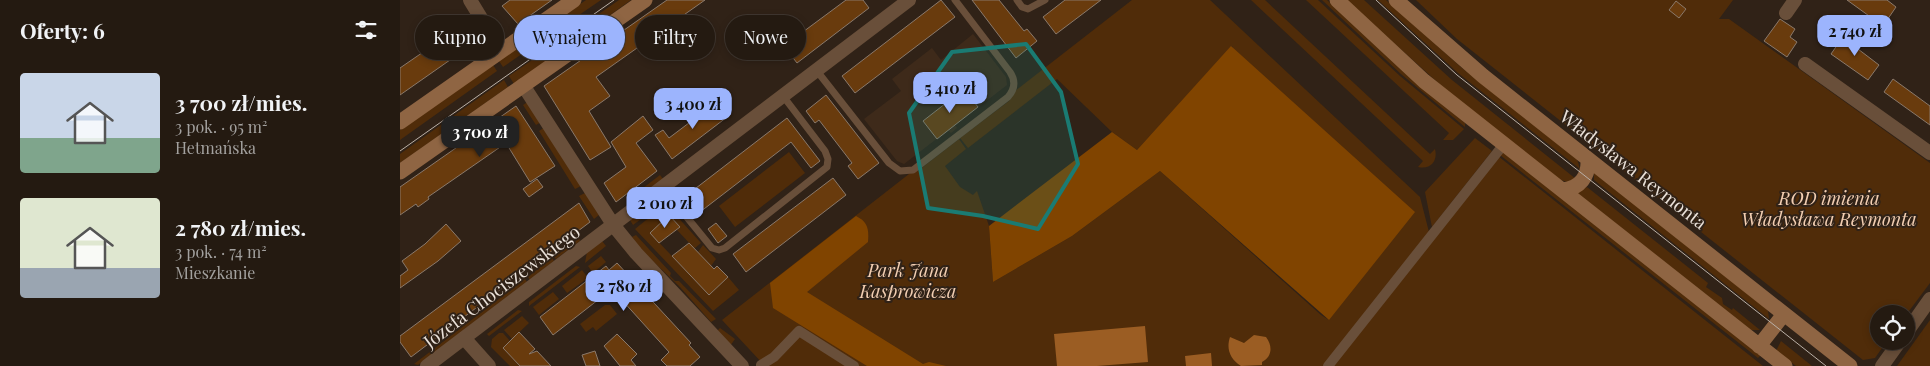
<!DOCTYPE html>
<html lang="pl">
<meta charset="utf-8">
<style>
:root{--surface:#241a11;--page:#2c231a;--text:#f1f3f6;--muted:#a3a19f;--line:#413831;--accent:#9cb4fd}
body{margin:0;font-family:"Playfair Display",serif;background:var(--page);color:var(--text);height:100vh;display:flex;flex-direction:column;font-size:19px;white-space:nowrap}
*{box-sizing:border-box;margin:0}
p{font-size:16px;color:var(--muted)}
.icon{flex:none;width:28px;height:28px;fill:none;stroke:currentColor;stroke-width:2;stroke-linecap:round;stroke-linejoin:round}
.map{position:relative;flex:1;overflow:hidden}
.drawer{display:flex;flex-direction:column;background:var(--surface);width:400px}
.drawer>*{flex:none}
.guide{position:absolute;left:15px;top:15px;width:475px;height:45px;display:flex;gap:10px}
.fabs{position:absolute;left:1470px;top:305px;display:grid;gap:10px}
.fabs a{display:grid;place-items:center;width:45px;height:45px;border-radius:50%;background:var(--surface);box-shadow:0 2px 8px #0003,0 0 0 1px var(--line);font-size:25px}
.price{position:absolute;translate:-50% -42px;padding:0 11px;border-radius:10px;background:var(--accent);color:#111;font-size:16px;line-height:32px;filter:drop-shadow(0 1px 2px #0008)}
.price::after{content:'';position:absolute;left:50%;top:30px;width:15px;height:11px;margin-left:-8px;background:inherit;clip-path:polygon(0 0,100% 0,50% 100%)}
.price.on{background:#222;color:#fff}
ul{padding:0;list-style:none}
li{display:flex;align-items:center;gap:15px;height:125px;padding:0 20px}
li span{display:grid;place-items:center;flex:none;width:140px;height:100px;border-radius:5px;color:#555}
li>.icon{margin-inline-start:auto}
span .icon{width:60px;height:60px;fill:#fffc;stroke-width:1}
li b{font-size:21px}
h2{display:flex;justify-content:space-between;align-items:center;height:60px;padding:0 20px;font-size:21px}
.tag{padding:0 18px;border-radius:22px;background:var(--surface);box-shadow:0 2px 8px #0003,0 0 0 1px var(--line);font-size:18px;line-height:45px}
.tag.on{background:var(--accent);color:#111}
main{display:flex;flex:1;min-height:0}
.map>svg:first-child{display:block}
</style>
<main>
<section class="drawer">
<h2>Oferty: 6<svg class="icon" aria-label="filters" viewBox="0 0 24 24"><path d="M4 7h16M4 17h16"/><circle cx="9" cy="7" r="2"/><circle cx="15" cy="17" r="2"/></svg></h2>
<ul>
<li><span style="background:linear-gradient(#c9d6e8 65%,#7fa58c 0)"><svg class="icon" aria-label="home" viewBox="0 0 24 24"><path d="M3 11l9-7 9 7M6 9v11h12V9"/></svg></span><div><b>3 700 zł/mies.</b><p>3 pok. · 95 m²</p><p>Hetmańska</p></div></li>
<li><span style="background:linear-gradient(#dfe7d0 70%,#9aa5b1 0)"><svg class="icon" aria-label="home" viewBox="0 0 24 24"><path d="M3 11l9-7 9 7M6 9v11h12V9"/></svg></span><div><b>2 780 zł/mies.</b><p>3 pok. · 74 m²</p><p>Mieszkanie</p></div></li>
</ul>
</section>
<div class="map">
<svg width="1530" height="366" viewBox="0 0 1530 366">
<rect width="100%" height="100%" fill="#302217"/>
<path fill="#3e2a1a" d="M573 34 606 77 607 85 555 125 557 128 551 133 548 130 504 164 497 161 464 119 501 91 492 79 532 48 541 60Z"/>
<path fill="#502c09" d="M186 0H201L103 67 99 61Z
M219 0H231L114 84 109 76Z
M732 0H810L1020 197 1029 232 923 366H365L322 320 509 174 519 170 559 139 566 149 545 166 560 187 573 195 577 191 589 226 593 282 672 236 760 171 921 315 929 320 832 46 737 150 712 132 657 79 568 148 560 138 609 101 615 91Z
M851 0H865L1030 154 1035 149C1038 161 1031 170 1018 167L1023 161Z
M906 0H918L1000 76 1064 129 1053 140H1043L1049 133Z
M922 0H927L1004 72 1065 123V127L1001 74Z
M946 0H964L1052 80 1176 179 1167 182 1158 179 1045 89Z
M978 0H986L1062 68 1177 159 1180 169 1058 73Z
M1016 0H1333L1319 19H1329L1530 163V283L1506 315 1479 314V341H1487L1475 358 1463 360 1057 39Z
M93 65 97 71 0 140V130Z
M104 80 108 87 0 163V154Z
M129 101 141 122 136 125 123 105Z
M145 127 181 186 175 189 139 131Z
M1075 138 1092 151 1032 227 1025 192Z
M389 152 405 173 335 227 319 206Z
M1103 152 1361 355 1358 358 1100 155Z
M1098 156 1363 366H932Z
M1194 172 1363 305 1368 311 1369 319 1194 180Z
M260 175 263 179 237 199 234 195Z
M1187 187 1308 283 1306 287 1322 298 1323 304 1332 310 1333 308 1360 330H1351L1177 193Z
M185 193 199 215 194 219 179 196Z
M262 197 268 199 233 225 230 220 244 207 249 208Z
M266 204 301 243 295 248 293 247 277 230 280 227 269 215 250 233 309 295 328 277 339 290 313 311 235 229Z
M236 235 271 273 270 276 275 281H279L316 319 311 322 280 287 240 249 232 237Z
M179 238 180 241 156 259 154 257Z
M202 241 206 246 185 263 187 252Z
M303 245 316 259 311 266 298 252Z
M201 256 206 262 193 273 188 266Z
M152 258 154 261 130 280 128 277Z
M176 266 180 267 129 306V302Z
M182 270 188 278 167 293 162 286Z
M125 279 127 282 18 365 14 364Z
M153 292 159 299 139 315 133 307Z
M205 305H210L217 314 196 331 193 327 186 332 180 324Z
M118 310 122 311 89 336 87 334Z
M122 316 129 323 112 339 104 330Z
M1530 320V366H1497Z
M320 328 335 339 330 346 317 331Z
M99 333H103L110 341 103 348 120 366H110L91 347 92 339Z
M1381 341 1412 366H1396L1376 351Z"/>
<path fill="#804400" d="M831 46 1015 212 929 320 760 171 672 236 593 282 589 226 712 132 737 150Z
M456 216C468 222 469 229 468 242L407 292 523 364 529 362 546 366H467L373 308 370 283Z"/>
<path fill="#9b5d23" d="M745 326 748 362 697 366H657L654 334Z
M854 335 866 337C873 346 872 357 862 362V365L841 366C830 359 826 349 830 337L844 343Z
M811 353 812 366H786L785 356Z"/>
<path fill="#693b0d" stroke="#8a796b" d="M110 0H152L118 24 102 6Z
M267 0H305L196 77 210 96 189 111 211 147 190 160 144 86Z
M446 0H463L469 8 397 63 384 46Z
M541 0 555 17 455 93 442 76Z
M572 0H599L624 31 627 29 637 41 616 58Z
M665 0H701L656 34 643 17Z
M1447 0H1487L1496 7 1483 26Z
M1276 1 1286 9 1279 18 1269 10Z
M1380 19 1395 29 1390 37 1397 42 1387 57 1364 41Z
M56 23 70 46 0 95V68L45 37 42 33Z
M363 24 378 37 361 55 344 43Z
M1445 34 1461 45 1458 49 1479 65 1468 80 1431 54Z
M1493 79 1530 106V125L1484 92Z
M564 89 578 107 537 139 523 121Z
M426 95 479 163 458 179 448 166 452 163 419 120 415 123 406 111Z
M318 101 331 114 272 159 255 135 263 130 269 138Z
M116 106 155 166 130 182 106 143 28 197 29 199 18 207 16 204 0 215V187Z
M243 116 253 130 236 143 257 171 216 202 204 183 226 167 211 142Z
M387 118 420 161 411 168 391 142 300 212 287 195Z
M433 178 446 195 346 272 333 254Z
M137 179 143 187 129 197 123 189Z
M179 203 190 222 11 357 0 342V336Z
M269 215 280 227 259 243 250 233Z
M316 223 327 236 318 243 308 229Z
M46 224 61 241 38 261 0 288V276L8 270 2 261 25 244Z
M289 243 314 269 317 266 328 277 309 295 272 256Z
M217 263 291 343 289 345 300 357 290 366H267L261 360 269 352 212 289 153 335 140 317 206 266 209 270Z
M119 332 135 349 129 354 137 351 151 366H120L103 348Z
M217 334 237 354 231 360 236 366H220L204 346Z
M195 351 200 366H186L182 355Z"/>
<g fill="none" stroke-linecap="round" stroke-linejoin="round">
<path stroke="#694f3a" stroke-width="7" d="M617 0 622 7 628 9 645 0
M417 71 489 163 500 171 513 170 608 97C615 89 616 81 610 72L555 0
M263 188 312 248 319 250 325 248 427 167 428 159 425 151 383 96"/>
<path stroke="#694f3a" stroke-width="10" d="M361 365 374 357 399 331 454 366
M928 366 1104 144"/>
<path stroke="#694f3a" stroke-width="14" d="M70 0 101 51
M1386 13 1395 0
M1405 64 1530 153
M123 85 214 226 236 253 342 366
M1506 333 1530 299
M64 338 89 366
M27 366 509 0
M1482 366 1500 341"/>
<path stroke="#8f6543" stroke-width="15" d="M937 0 1024 81 1385 366
M996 0 1083 76 1450 366
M0 122 174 0
M0 172 245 0
M1162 190C1180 189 1189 176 1188 159
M1359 346 1384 314"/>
<path stroke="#bab0a7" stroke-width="1" d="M976 0 1057 75 1426 366
M0 151 214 0"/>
</g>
<path fill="#1a7b73" fill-opacity="0.2" stroke="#1a7b73" stroke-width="4" stroke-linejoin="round" d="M626 44 661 92 678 164 638 229 583 216 528 208 509 113 552 52Z"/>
<g text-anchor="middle" stroke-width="4" stroke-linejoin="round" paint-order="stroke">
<g font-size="18" fill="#eae1d9" stroke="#302217">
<text transform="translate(1233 170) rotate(38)" y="6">Władysława Reymonta</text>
<text transform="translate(102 287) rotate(-37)" y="6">Józefa Chociszewskiego</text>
</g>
<g font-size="18" font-style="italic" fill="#f2ceb2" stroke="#302217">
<text x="1429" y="205">ROD imienia<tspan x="1429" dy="21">Władysława Reymonta</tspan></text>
<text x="508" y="277">Park Jana<tspan x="508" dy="21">Kasprowicza</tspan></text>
</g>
</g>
</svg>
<div class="fabs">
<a><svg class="icon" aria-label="locate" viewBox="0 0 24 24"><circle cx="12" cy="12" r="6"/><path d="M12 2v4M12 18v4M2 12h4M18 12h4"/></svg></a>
</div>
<b class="price" style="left:1455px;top:57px">2 740 zł</b>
<b class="price" style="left:550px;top:114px">5 410 zł</b>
<b class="price" style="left:293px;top:130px">3 400 zł</b>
<b class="price on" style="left:80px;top:158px">3 700 zł</b>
<b class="price" style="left:265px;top:229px">2 010 zł</b>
<b class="price" style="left:224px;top:312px">2 780 zł</b>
<div class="guide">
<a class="tag">Kupno</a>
<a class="tag on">Wynajem</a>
<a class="tag">Filtry</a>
<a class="tag">Nowe</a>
</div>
</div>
</main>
